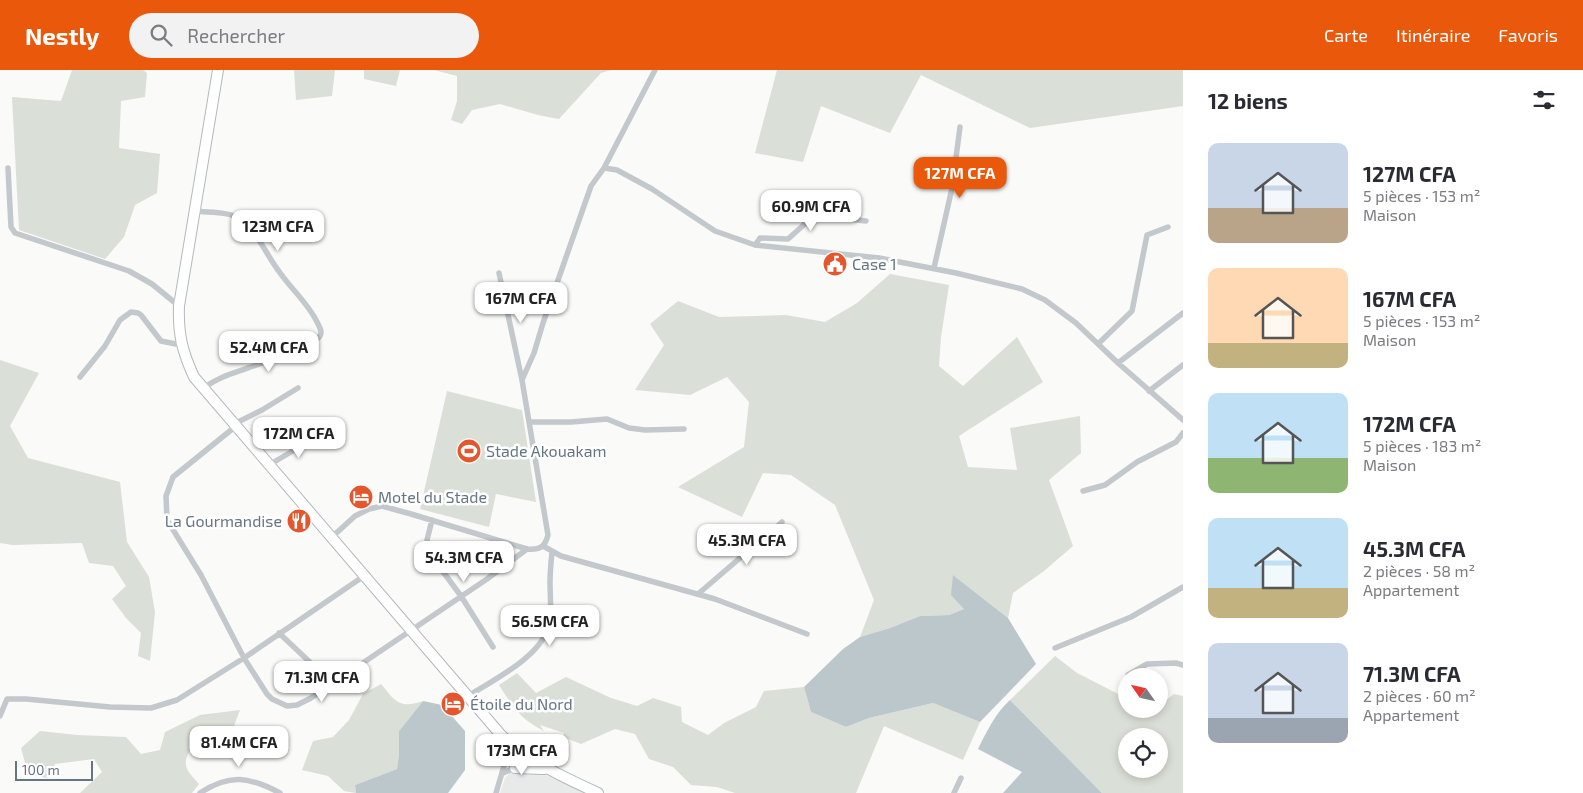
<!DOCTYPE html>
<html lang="fr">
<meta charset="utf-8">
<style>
:root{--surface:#fff;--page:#f2f2f3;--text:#2b2b33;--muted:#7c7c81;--accent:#ea580c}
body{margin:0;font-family:"Exo 2",sans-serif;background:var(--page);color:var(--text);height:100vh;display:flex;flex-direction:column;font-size:19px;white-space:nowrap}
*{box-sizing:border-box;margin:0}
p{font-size:16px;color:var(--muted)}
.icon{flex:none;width:28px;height:28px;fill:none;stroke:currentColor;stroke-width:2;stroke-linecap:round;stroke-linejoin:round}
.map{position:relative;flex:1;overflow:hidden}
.drawer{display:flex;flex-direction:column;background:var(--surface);width:400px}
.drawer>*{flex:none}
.needle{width:32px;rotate:304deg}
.controls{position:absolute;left:1118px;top:598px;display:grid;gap:10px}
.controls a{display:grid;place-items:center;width:50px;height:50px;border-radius:50%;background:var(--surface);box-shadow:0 2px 8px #0003;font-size:25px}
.scale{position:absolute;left:15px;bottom:12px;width:78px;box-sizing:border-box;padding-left:5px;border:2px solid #657683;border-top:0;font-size:14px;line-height:18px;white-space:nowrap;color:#657683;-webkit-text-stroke:4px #fff;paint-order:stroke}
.price{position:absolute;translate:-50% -42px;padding:0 11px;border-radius:10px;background:#fff;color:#222;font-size:16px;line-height:32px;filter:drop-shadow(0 1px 2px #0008)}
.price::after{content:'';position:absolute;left:50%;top:30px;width:15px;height:11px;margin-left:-8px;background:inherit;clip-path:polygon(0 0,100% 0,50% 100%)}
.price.selected{background:var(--accent);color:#fff}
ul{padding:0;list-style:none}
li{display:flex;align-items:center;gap:15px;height:125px;padding:0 25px}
li span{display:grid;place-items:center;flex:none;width:140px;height:100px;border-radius:10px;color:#555}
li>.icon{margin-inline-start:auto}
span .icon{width:60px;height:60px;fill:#fffc;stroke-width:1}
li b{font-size:21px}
h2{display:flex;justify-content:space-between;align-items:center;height:60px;padding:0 25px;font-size:21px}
header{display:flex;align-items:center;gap:30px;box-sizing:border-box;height:70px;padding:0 25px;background:var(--accent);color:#fff}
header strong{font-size:24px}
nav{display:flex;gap:28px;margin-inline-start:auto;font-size:18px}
.search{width:350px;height:45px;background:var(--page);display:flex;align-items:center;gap:12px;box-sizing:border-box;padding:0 18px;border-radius:28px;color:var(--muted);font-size:19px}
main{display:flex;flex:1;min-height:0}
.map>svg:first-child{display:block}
</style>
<header>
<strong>Nestly</strong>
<div class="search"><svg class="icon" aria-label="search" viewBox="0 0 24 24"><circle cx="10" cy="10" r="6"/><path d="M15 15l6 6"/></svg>Rechercher</div>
<nav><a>Carte</a><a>Itinéraire</a><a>Favoris</a></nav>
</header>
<main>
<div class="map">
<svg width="1183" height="723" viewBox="0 0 1183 723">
<rect width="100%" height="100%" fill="#fafaf8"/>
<path fill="#e8e9e9" d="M527 701 546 705 587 723H500L505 708 511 702Z"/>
<path fill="#dadfd7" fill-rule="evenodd" d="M72 0H143L147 3 145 27 121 31 119 78 160 84 157 123 135 135 124 167 105 189 19 160 12 27 61 31Z
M294 0H335L332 26 296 30Z
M364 0H400L396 16 364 9Z
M434 0H611L601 3 559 49 538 45 500 34 472 40 462 54 451 50 457 31V6Z
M777 0H1183V36L1030 58 921 5 890 63 821 36 803 92 755 83Z
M890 204 949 215 941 267 939 296 963 316 1017 267 1043 312 959 366 968 397 1017 400 1010 358 1080 346 1081 383 1049 410 1073 476 1044 501 1013 523 1008 548 953 505 964 539 949 545 920 546 890 558 860 567 874 530 835 435 791 405 763 403 742 447 678 417 744 377 749 332 727 307 690 325 635 320 664 275 650 254 678 231 719 247 786 245 825 252 857 233Z
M0 290 39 303 10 356 28 388 120 412 127 472 149 507 155 542 150 591 138 586 141 563 126 548 112 529 126 516 113 496 89 493 82 473 13 475 0 473Z
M447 321 522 340 536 432 496 424 489 457 420 439Z
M1055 586 1077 603 1126 628V639H1144L1150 643 1155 639H1159V636L1174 624 1183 626V723H1102L1010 630ZM1126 666H1159V699H1126Z
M517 603 536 623 566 607 611 628 637 636 653 628 681 637 682 652 708 665 724 653 756 637 764 621 804 617 811 642 846 657 869 648 933 633 980 652 963 690 884 656 856 723H735L717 717 691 715 673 697 649 689 635 664 615 659 581 674 563 667 564 663 540 655 544 661C520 649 513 637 499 615Z
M381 614C396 632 399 639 423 631L399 661V684L397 699 355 715 356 723 344 721 328 706 302 700 313 671 333 667 349 650 363 624Z
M240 640 229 669 193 676C180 695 186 699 199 714L192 723H80L102 702 94 689 55 694 47 708 28 704 21 678 40 661 77 665 126 667 141 684 160 680 165 662 200 645Z"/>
<path fill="#bbc7cb" d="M953 505 1008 548 1036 594 980 652 933 633 869 648 846 657 811 642 804 617 843 579 860 567 890 558 920 546 949 545 964 539 951 525Z
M1010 630 1102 723H1003L1022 702 978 679C986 663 996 642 1010 630Z
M423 631 442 635 465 661V700L448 723H356L355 715 397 699 399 684V661Z"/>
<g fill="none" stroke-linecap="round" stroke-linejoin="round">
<defs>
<path id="highway" d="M218 0 179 236C178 264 182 281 194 307L501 665C530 692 563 707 598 723
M501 665 506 689
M515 698 544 699"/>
</defs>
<use href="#highway" stroke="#b4b9bd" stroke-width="12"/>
<path stroke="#c3c8cc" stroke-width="5.5" d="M8 98 11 157 15 163 129 201 152 214 179 236
M604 98 655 0
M195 141C208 143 228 141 240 149 257 161 266 184 278 200 290 218 308 233 317 252 319 256 323 262 320 266 314 278 239 300 223 307 216 310 209 314 203 318
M755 175 760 168 788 169 807 152 822 146 866 151
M934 198 952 118 960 57
M499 203 522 310
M1098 274 1132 241 1147 165 1168 157
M1118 293 1183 243
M80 307 105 276 120 250 131 242 138 243 141 245 161 271 181 275
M1149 321 1183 295
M529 352H571L607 349 629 358 645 360 684 359
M234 354 262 340 298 318
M236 356 173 407 166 426 167 450 201 505 244 588 267 624 272 629 287 636 297 635 311 628 487 509 527 479
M269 395 318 366
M1083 421 1105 415 1137 392 1176 372 1183 363
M432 450 427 470V480L461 526 493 577
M332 467 355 446 369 439 382 436 411 444 527 479C540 480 545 477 548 465L522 310 534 283 543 253 591 116 604 98 617 100 652 119 715 161 755 175 879 188 956 203 1022 219 1045 230 1076 253 1118 293 1183 350
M543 476 561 486 715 529 807 564
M698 524 782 452
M279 563 332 613
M1055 578 1131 547 1183 517
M1128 605 1147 594 1176 593 1183 595
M468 626C493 610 543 586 549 554 552 541 550 526 550 512 550 502 551 492 552 482
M0 646 7 629H26L110 637 151 638 177 630 244 588 364 506
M503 703 515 698 526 687
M200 723C230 703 250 707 280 723
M496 723 506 689 515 678
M954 723 961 708"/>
<use href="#highway" stroke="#fff" stroke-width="10"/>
</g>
<defs>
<symbol id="civic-disc" viewBox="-11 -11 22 22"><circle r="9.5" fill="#e4572e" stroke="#fff"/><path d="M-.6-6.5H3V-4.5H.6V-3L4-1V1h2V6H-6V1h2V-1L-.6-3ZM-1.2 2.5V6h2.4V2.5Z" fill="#fff"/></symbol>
<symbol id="stadium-disc" viewBox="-11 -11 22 22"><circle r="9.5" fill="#e4572e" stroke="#fff"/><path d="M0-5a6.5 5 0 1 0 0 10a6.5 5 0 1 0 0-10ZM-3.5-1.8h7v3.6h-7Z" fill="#fff"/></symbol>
<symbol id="hotel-disc" viewBox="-11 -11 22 22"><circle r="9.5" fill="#e4572e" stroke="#fff"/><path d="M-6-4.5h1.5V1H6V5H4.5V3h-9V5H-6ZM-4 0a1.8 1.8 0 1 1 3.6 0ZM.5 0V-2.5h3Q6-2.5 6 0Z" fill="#fff"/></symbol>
<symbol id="restaurant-disc" viewBox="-11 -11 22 22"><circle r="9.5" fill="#e4572e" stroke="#fff"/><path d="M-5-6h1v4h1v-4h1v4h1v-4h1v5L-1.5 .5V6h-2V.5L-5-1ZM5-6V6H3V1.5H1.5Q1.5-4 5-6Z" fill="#fff"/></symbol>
</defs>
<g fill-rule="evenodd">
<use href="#civic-disc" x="821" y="180" width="28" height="28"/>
<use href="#stadium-disc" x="455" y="367" width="28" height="28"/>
<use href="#hotel-disc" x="347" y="413" width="28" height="28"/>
<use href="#restaurant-disc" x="285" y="437" width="28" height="28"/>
<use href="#hotel-disc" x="439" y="620" width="28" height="28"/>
</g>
<g text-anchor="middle" stroke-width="5" stroke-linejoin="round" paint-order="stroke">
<g font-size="16" fill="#657683" stroke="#fff" text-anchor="start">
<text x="852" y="200">Case 1</text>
<text x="486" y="387">Stade Akouakam</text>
<text x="378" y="433">Motel du Stade</text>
<text x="282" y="457" text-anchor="end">La Gourmandise</text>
<text x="470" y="640">Étoile du Nord</text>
</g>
</g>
</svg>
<div class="controls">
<a><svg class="needle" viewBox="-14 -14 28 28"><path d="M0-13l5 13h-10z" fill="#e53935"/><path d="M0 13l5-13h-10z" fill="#7c7c81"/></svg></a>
<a><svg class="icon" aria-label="locate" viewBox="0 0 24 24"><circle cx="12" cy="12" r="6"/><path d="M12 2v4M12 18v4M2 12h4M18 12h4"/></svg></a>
</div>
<div class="scale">100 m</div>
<b class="price selected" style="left:960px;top:129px">127M CFA</b>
<b class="price" style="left:811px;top:162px">60.9M CFA</b>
<b class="price" style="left:278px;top:182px">123M CFA</b>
<b class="price" style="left:521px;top:254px">167M CFA</b>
<b class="price" style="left:269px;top:303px">52.4M CFA</b>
<b class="price" style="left:299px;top:389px">172M CFA</b>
<b class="price" style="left:747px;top:496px">45.3M CFA</b>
<b class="price" style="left:464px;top:513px">54.3M CFA</b>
<b class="price" style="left:550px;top:577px">56.5M CFA</b>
<b class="price" style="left:322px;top:633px">71.3M CFA</b>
<b class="price" style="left:239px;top:698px">81.4M CFA</b>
<b class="price" style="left:522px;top:706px">173M CFA</b>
</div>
<section class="drawer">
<h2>12 biens<svg class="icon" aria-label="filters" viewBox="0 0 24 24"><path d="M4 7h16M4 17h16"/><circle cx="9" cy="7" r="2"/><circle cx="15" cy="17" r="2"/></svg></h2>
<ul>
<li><span style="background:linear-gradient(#c9d6e8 65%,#b9a48a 0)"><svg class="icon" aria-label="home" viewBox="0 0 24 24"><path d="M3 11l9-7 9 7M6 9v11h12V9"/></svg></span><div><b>127M CFA</b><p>5 pièces · 153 m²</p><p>Maison</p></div></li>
<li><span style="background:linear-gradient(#ffd9b3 75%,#c2b280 0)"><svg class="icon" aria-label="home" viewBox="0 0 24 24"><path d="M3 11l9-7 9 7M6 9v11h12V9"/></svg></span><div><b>167M CFA</b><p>5 pièces · 153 m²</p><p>Maison</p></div></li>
<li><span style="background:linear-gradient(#bfe0f5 65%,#8fb573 0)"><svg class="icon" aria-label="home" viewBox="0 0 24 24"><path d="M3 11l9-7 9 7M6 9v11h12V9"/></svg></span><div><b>172M CFA</b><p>5 pièces · 183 m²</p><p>Maison</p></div></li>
<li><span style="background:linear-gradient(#bfe0f5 70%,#c2b280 0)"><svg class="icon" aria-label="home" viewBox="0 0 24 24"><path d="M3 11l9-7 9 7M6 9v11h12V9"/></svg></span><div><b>45.3M CFA</b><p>2 pièces · 58 m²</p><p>Appartement</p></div></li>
<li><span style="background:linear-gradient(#c9d6e8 75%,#9aa5b1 0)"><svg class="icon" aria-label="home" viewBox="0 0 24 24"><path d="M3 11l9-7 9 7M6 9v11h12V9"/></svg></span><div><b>71.3M CFA</b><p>2 pièces · 60 m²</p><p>Appartement</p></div></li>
</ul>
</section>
</main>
